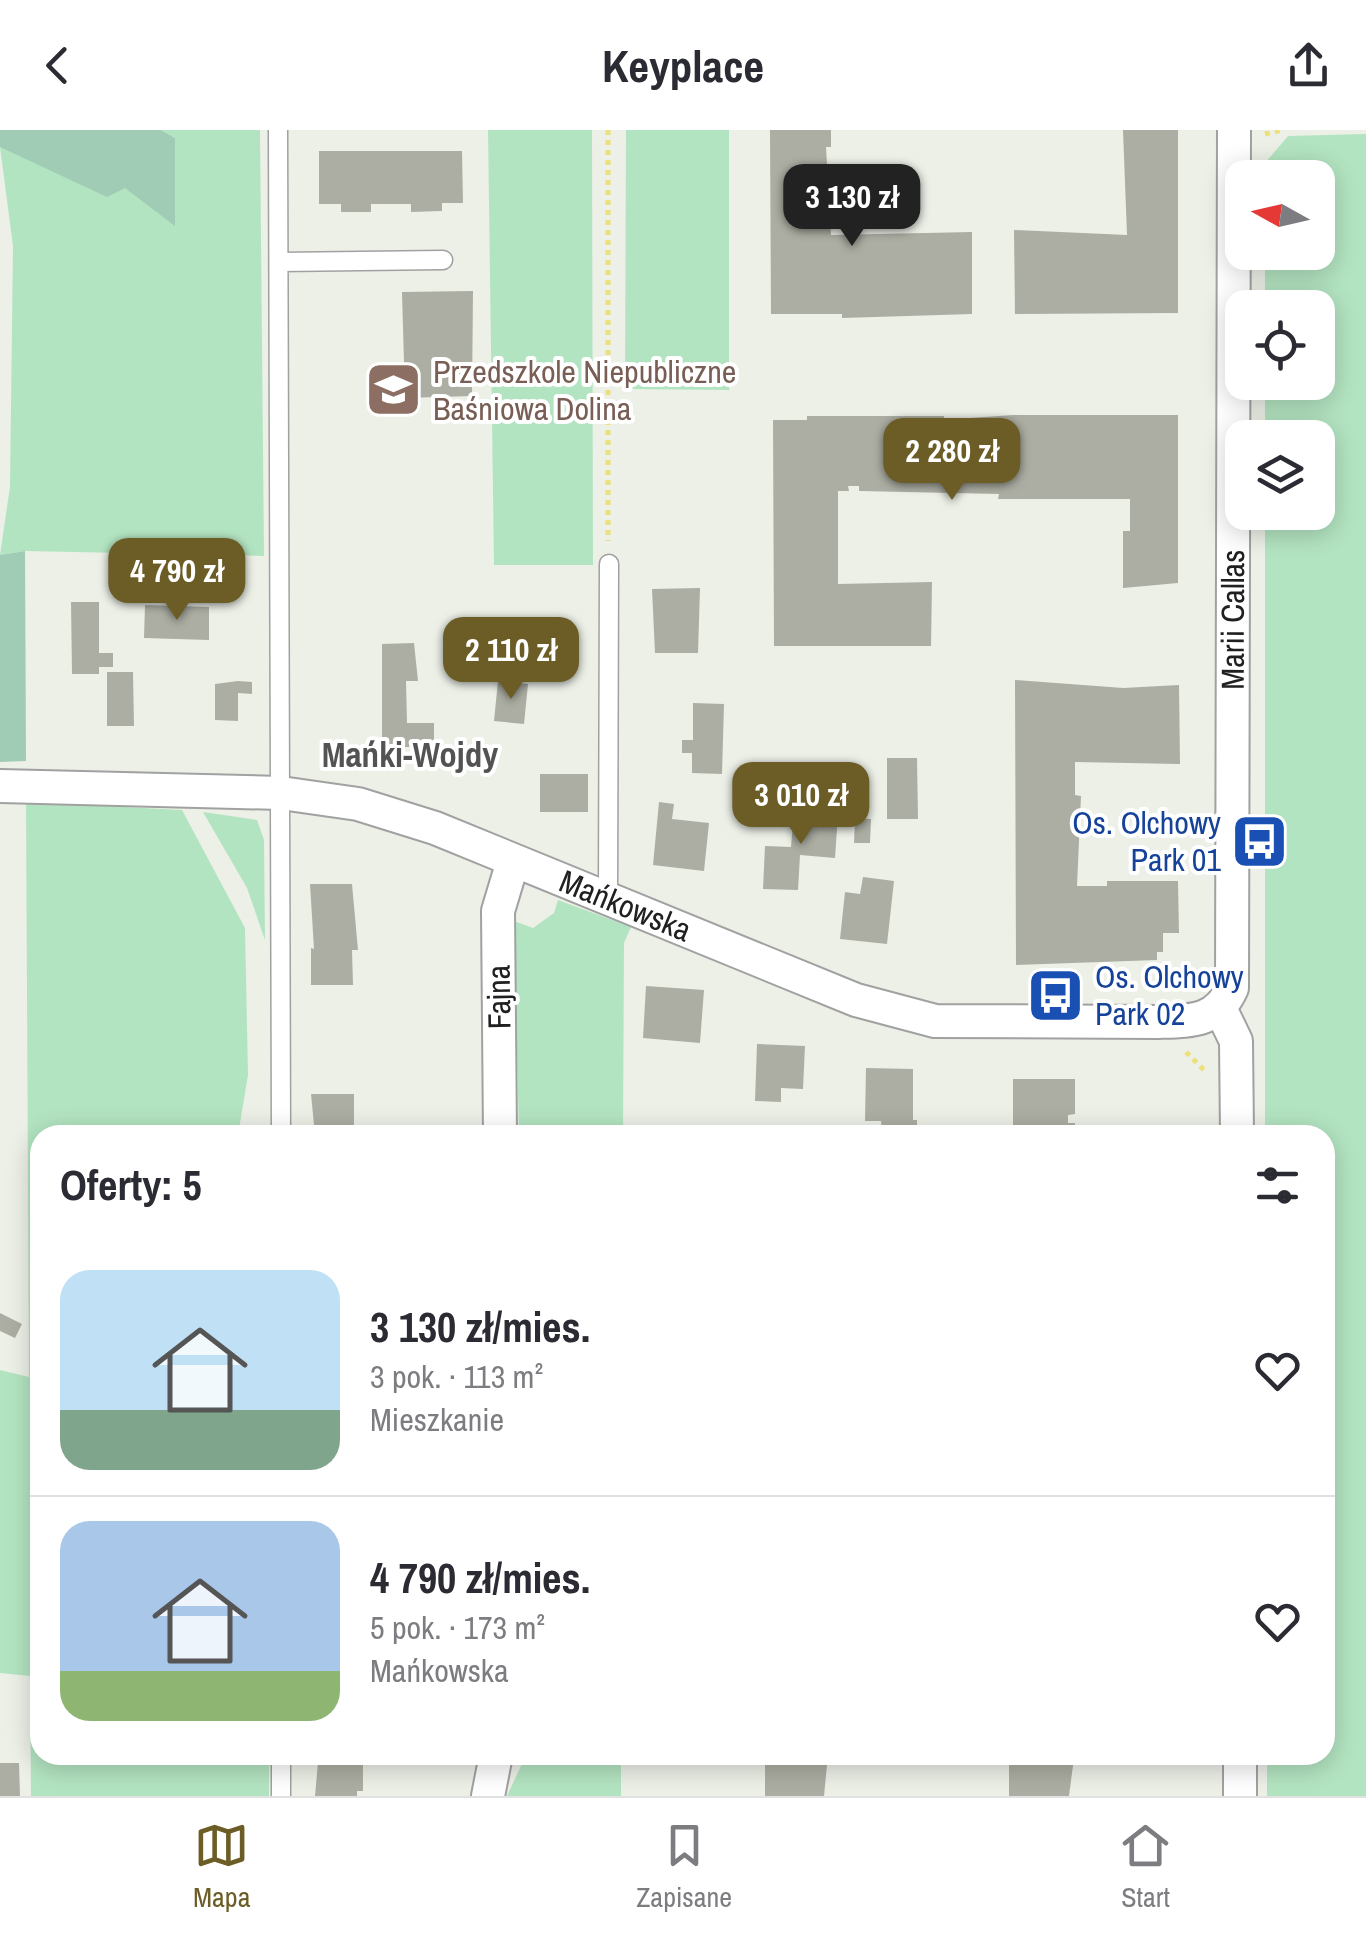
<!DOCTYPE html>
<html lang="pl">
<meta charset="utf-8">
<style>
:root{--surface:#fff;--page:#f2f2f3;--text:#2b2b33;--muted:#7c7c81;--line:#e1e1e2;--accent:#6c5c25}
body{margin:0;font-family:"Archivo Narrow",sans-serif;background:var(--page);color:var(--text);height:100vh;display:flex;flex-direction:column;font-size:38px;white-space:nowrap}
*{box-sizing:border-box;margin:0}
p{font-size:32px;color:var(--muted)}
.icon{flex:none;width:55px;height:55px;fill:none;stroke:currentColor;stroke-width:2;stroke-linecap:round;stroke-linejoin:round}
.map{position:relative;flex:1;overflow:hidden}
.side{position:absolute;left:30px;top:995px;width:1305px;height:640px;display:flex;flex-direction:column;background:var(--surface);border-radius:30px;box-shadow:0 5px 25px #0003}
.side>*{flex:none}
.needle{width:65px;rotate:278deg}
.buttons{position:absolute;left:1225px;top:30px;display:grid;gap:20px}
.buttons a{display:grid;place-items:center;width:110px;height:110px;border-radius:20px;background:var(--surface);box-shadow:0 5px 25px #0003;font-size:50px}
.price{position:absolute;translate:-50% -85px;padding:0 22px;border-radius:20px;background:var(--accent);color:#fff;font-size:32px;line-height:65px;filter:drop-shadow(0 2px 5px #0008)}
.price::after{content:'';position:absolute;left:50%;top:60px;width:30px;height:22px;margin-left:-15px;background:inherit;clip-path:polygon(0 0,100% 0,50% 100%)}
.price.on{background:#222;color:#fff}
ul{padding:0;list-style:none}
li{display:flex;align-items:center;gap:30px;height:250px;padding:0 30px}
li+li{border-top:2px solid var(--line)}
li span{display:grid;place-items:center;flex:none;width:280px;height:200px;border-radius:30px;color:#555}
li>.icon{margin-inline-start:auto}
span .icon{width:120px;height:120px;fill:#fffc;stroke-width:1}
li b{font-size:42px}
h2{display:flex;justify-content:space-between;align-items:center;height:120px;padding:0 30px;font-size:42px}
header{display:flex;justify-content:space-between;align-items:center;height:130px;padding:0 30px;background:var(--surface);font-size:45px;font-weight:700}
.tab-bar{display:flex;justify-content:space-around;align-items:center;height:140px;border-top:2px solid var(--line);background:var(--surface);font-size:28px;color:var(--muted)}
.tab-bar a{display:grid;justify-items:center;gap:5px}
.tab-bar .on{color:var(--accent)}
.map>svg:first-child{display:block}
</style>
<header><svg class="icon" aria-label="back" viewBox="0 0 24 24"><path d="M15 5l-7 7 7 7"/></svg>Keyplace<svg class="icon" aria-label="share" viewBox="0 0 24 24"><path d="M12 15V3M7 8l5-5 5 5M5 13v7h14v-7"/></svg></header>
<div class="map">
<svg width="1366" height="1666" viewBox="0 0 1366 1666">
<rect width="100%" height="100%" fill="#ecf0e7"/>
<path fill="#b3e4c1" d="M161 0H260L264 426 25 421 0 425 10 357 13 116 0 17 23 25 175 8Z
M488 0H592L593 435H494Z
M626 0H729V260L625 259Z
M1366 4V1666H1267V1625H1325V1005H1265V383L1318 382V308L1265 307V253L1318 252V178L1265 177V123L1318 122V48L1265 47V33L1288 6Z
M26 672 182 680 245 798 248 945 238 1005H40V1625H269V1666H31L30 1546 0 1543V1240L29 1247Z
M203 682 257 690 264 710 265 810 247 758Z
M558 770 631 797 624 813 623 1005H519L514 791 533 798 554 783Z
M526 1625H621V1666H507Z"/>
<path fill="#a0cbb5" d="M0 0H161L175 8V96L125 58 107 67 0 17Z
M25 421 26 631 0 632V425Z"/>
<path fill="#acaea3" d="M770 0H831V17H826L831 105 972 102V184L842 188V184H771Z
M1123 0H1178V183L1015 184 1014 100 1127 105Z
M319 21H462L463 73H442V81L411 82V74H371V82H341V74H319Z
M473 161 472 266 405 268 402 162Z
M1013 285H1178V453L1123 458V401H1130V369H998L999 364 859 361V356H848L849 361H838V454L932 452 931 516H774L773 290H807V286H944V294H970V288Z
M700 458 698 523H655L652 459Z
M71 472H99V523H113V537H99V544H72Z
M145 475 209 477V510L144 508Z
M414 513 418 551H406L407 593H434V617H382V514Z
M470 520 490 521 488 548 468 546Z
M107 542H133L134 596H107Z
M1015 550 1123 558 1179 555 1180 634 1075 632V665L1081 666 1077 756H1107V751H1178L1179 803H1163V822H1157V830L1016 835Z
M238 551 252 552V564L238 563V591L215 590V554Z
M498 551 528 554 524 594 494 591Z
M693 573 724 574 722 644 692 643V623H682V610H693Z
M887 628H917L918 689H887Z
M540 644H588V682H540Z
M814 670 825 675V683L838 684 835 728 800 725 798 760 763 759 765 716 791 717 794 680 808 681Z
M659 672 674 674 672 689 709 693 704 741 653 735Z
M855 688 871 689 870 713H854Z
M863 747 894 751 887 814 840 809 845 762 860 764Z
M310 754H352L358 820H352L353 855H311V818L314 819Z
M646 856 704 860 700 913 643 908Z
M757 914 805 916 803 959 781 958V972L755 971Z
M866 938 913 939V990H917V1005H882L881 991H865Z
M1013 949H1075V984L1068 985V993H1075V1005H1013Z
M311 964H354V998H359V1005H315Z
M0 1183 22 1194 15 1208 0 1201Z
M315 1625H357L363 1629V1661H357V1666H315L318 1632Z
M765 1625H828L824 1666H765Z
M1009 1625 1074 1628 1069 1666H1009Z
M0 1633H19L20 1666H0Z"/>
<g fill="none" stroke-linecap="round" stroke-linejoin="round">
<defs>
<path id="service" d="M278 0 281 1005
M279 132 443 130
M608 771 609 434
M281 1625V1666"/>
<g id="minor">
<path id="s1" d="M0 656 281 663 358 674 435 698 856 870 935 891 1158 892C1191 891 1217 892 1232 858L1234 0"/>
<path d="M1220 878 1236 911 1237 1005"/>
<path d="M500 1005 498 781 513 731"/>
<path d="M1240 1625V1666"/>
<path d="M488 1666 496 1625"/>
</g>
</defs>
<use href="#service" stroke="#a1a1a1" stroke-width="21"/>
<use href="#minor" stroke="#a1a1a1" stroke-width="36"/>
<path stroke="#ede07b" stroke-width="5" stroke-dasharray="5 5" stroke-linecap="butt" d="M608 0V411
M1265 4 1282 0
M1184 858 1199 840
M1186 922 1206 942"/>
<use href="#service" stroke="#fff" stroke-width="18"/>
<use href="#minor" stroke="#fff" stroke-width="32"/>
</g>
<defs>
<symbol id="school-square" viewBox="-11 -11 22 22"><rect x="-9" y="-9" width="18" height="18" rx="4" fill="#8d6e63" stroke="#fff"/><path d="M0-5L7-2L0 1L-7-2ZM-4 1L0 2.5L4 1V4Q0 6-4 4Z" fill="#fff"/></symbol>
<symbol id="bus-square" viewBox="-11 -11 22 22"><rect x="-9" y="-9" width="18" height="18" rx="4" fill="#1a4fb4" stroke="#fff"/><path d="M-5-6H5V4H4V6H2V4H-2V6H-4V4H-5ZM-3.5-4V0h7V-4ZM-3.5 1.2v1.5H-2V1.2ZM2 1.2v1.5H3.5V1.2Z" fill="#fff"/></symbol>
</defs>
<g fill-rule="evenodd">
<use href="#school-square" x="362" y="228" width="63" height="63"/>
<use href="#bus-square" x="1228" y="680" width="63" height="63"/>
<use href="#bus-square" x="1024" y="834" width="63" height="63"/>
</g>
<g text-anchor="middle" stroke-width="8" stroke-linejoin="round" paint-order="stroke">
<g font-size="32" fill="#785e54" stroke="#fff" text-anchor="start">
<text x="433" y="253">Przedszkole Niepubliczne<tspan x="433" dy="37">Baśniowa Dolina</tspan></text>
</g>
<g font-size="32" fill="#202020" stroke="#fff">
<text dy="11" stroke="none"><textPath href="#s1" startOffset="1655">Marii Callas</textPath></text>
<text dy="11" stroke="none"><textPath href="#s1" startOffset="645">Mańkowska</textPath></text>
<text transform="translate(499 867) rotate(-91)" y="11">Fajna</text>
</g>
<g font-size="32" fill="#164399" stroke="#fff" text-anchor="end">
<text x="1221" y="704">Os. Olchowy<tspan x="1221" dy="37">Park 01</tspan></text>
<text x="1095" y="858" text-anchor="start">Os. Olchowy<tspan x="1095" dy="37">Park 02</tspan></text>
</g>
<g font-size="35" font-weight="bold" fill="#535353" stroke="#fff">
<text x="410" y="637">Mańki-Wojdy</text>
</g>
</g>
</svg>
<div class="buttons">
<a><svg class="needle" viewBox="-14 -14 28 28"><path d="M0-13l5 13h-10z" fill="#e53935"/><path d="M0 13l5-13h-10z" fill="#7c7c81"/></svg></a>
<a><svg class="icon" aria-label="locate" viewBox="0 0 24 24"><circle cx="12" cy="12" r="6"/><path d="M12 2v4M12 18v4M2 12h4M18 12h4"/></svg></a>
<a><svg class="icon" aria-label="layers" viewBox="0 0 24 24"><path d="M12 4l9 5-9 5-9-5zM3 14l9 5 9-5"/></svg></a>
</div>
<b class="price on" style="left:852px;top:119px">3 130 zł</b>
<b class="price" style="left:952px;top:373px">2 280 zł</b>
<b class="price" style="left:177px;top:493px">4 790 zł</b>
<b class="price" style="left:511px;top:572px">2 110 zł</b>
<b class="price" style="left:801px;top:717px">3 010 zł</b>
<section class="side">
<h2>Oferty: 5<svg class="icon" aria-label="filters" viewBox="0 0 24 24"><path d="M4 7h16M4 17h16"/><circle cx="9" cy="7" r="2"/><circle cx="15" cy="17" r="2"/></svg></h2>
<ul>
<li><span style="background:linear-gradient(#bfe0f5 70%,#7fa58c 0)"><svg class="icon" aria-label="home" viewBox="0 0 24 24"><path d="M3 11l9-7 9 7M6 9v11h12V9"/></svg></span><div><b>3 130 zł/mies.</b><p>3 pok. · 113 m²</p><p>Mieszkanie</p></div><svg class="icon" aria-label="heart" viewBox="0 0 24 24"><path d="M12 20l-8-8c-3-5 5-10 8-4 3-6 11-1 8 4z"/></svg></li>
<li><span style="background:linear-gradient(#a9c7e8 75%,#8fb573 0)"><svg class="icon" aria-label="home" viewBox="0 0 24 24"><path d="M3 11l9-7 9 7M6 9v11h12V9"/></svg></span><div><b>4 790 zł/mies.</b><p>5 pok. · 173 m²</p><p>Mańkowska</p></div><svg class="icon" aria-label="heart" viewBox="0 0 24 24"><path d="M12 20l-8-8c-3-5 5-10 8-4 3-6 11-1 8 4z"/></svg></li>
</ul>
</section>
</div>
<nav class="tab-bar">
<a class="on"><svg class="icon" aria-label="map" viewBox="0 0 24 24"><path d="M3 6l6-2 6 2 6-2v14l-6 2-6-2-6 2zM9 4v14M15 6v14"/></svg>Mapa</a>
<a><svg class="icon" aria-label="saved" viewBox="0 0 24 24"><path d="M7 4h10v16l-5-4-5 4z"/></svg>Zapisane</a>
<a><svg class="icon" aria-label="home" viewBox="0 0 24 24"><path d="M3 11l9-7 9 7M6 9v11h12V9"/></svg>Start</a>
</nav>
